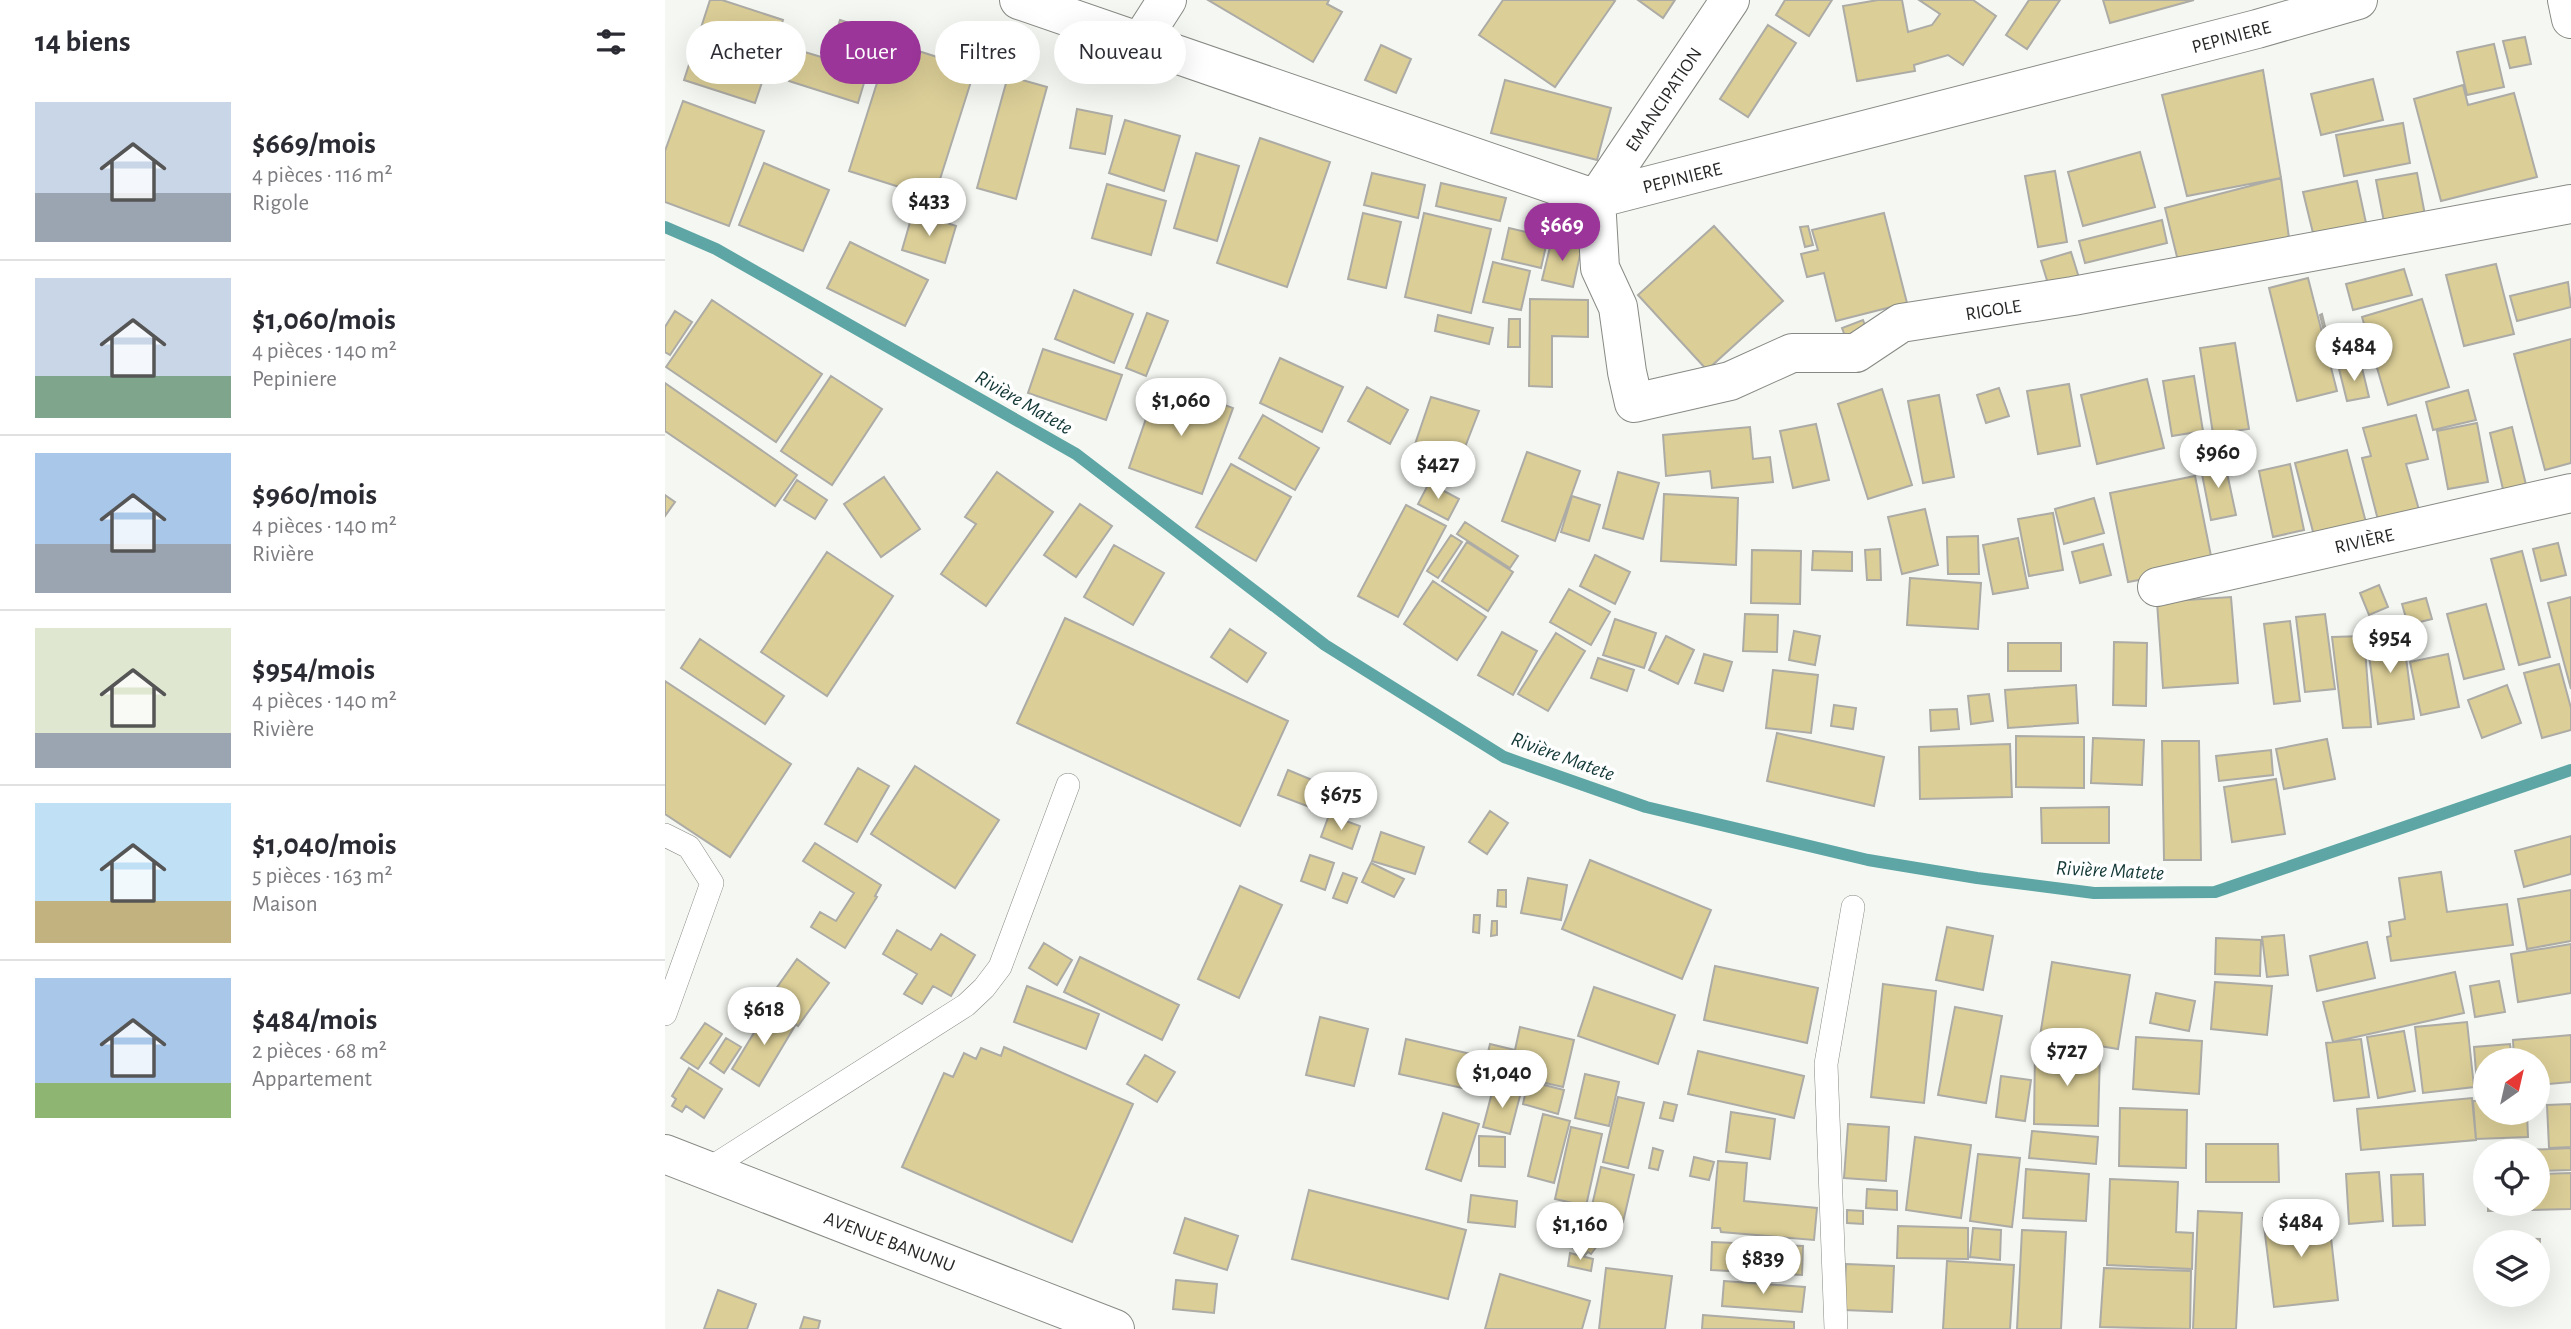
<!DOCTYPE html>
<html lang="fr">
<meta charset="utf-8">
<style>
:root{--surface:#fff;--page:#f2f2f3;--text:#2b2b33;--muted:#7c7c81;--line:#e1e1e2;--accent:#9b3599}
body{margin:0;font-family:"Alegreya Sans",sans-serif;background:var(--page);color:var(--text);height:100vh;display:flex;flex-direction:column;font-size:26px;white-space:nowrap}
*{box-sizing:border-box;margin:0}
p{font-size:23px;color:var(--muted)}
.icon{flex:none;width:38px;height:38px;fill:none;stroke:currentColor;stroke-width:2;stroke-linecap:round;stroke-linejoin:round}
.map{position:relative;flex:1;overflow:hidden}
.sheet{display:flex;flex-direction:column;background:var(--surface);width:665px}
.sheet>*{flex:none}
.top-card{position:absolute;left:21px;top:21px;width:665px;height:63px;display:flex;gap:14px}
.needle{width:46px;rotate:34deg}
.buttons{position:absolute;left:1808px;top:1048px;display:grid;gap:14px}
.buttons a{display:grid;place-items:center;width:77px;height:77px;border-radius:50%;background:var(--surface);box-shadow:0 7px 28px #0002;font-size:35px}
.price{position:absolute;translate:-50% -60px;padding:0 16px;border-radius:24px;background:#fff;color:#222;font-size:23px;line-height:46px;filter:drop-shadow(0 2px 4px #0008)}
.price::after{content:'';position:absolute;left:50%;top:42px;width:21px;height:16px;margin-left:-10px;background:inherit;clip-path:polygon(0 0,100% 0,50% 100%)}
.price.active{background:var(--accent);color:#fff}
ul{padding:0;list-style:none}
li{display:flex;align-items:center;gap:21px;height:175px;padding:0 35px}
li+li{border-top:2px solid var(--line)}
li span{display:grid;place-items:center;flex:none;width:196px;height:140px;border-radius:0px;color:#555}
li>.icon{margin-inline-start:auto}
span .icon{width:84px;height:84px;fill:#fffc;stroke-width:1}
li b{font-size:30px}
h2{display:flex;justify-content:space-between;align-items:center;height:84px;padding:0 35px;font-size:30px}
.pill{padding:0 24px;border-radius:32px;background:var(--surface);box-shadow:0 7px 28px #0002;font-size:24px;line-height:63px}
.pill.active{background:var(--accent);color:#fff}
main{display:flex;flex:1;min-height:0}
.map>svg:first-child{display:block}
</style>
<main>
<section class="sheet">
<h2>14 biens<svg class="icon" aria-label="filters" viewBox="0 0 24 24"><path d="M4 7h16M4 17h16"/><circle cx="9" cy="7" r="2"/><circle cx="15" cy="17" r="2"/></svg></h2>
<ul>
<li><span style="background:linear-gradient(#c9d6e8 65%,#9aa5b1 0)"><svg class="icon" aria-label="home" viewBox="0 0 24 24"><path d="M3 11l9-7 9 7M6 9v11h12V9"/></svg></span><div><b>$669/mois</b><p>4 pièces · 116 m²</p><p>Rigole</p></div></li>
<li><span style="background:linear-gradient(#c9d6e8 70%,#7fa58c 0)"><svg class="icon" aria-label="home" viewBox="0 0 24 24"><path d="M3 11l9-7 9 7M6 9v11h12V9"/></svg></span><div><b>$1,060/mois</b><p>4 pièces · 140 m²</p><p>Pepiniere</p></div></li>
<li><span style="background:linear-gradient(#a9c7e8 65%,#9aa5b1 0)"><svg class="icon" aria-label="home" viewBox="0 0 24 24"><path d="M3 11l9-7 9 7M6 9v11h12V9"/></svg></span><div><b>$960/mois</b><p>4 pièces · 140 m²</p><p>Rivière</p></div></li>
<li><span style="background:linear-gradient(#dfe7d0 75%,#9aa5b1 0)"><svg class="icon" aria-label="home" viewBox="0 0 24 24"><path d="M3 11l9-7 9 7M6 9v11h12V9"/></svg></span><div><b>$954/mois</b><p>4 pièces · 140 m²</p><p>Rivière</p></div></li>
<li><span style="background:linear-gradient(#bfe0f5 70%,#c2b280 0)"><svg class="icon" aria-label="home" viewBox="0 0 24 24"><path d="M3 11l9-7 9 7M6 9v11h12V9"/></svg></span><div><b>$1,040/mois</b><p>5 pièces · 163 m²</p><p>Maison</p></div></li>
<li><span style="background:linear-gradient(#a9c7e8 75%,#8fb573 0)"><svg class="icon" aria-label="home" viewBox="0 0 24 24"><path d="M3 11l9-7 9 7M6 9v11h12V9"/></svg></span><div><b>$484/mois</b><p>2 pièces · 68 m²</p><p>Appartement</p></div></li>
</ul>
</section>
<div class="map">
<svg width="1906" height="1329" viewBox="0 0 1906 1329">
<rect width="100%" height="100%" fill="#f5f8f2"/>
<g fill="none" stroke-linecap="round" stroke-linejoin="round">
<path stroke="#5da6a5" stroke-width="12" d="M0 227 51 249 411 454 660 645 839 757 981 807 1203 860 1312 878 1429 893 1550 892 1906 770"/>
</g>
<path fill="#dbce97" stroke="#adaba5" stroke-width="2" d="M45 0H57L118 20 90 103 19 80Z
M543 0H664L662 4 677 12 648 62Z
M838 0H948L950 1 890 87 814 35Z
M973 0H1010L998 18Z
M1120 0H1167L1144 36 1111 15Z
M1213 0H1237L1243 32 1267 25 1275 14 1254 0H1308L1331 16 1298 65 1283 55 1249 65 1250 71 1192 81 1178 6Z
M1364 0H1395L1362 49 1341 35Z
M1438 0H1529L1445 23Z
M175 20 214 33 193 103 124 81 133 50 163 59Z
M1103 25 1131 43 1083 117 1055 99Z
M1860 37 1866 64 1845 68 1838 41Z
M225 42 310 69 269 198 184 171Z
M1829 44 1839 87 1802 95 1792 52Z
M716 45 746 59 731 93 700 80Z
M1598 70 1616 178 1522 196 1497 95Z
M343 76 382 87 351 199 312 188Z
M1708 79 1718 120 1656 135 1646 94Z
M840 80 946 108 932 160 826 133Z
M1798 85 1803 105 1849 93 1872 177 1776 201 1749 99Z
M18 101 99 131 64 226 0 202V151Z
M412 109 447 116 440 154 405 148Z
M460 120 515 136 499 191 444 173Z
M1738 123 1745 163 1679 176 1671 135Z
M595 138 665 162 622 287 552 263Z
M1475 152 1490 207 1418 226 1403 172Z
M531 153 574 166 552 241 509 228Z
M99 163 164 190 138 251 74 225Z
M1390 171 1402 242 1373 247 1360 176Z
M707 173 760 185 753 218 699 205Z
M1752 173 1760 215 1719 222 1711 180Z
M1616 178 1624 238 1514 265 1500 208Z
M1692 181 1701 223 1648 233 1638 192Z
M776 183 841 198 835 221 771 206Z
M442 184 501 201 486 255 427 238Z
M248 212 291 226 280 263 237 250Z
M698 213 736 222 721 288 683 279Z
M759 213 826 229 806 313 740 297Z
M1219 213 1242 303 1171 321 1159 273 1142 277 1136 254 1153 250 1147 230Z
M1497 220 1502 243 1420 263 1414 241Z
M1049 226 1118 301 1042 370 973 295Z
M1143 226 1148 245 1140 247 1135 227Z
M844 228 883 237 876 268 837 259Z
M887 239 917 246 908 287 877 280Z
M185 242 263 280 240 326 162 288Z
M1406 252 1415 281 1385 290 1376 261Z
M828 262 865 271 856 310 818 302Z
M1831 264 1849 334 1799 346 1781 275Z
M1739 269 1747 295 1688 310 1681 284Z
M1643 278 1672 391 1632 401 1604 288Z
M1903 282 1906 307 1852 321 1845 296Z
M409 290 468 314 449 363 390 339Z
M865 299 923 300V337L887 336V387L864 386Z
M1757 299 1784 387 1723 405 1697 317Z
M47 300 157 374 111 442 1 367Z
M10 311 27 322 5 355 0 352V327Z
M482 313 503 321 481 376 461 368Z
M1657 314 1668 360H1666L1655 315Z
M773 315 828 328 824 344 770 331Z
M844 319H855V347H843Z
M1198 320 1203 333 1182 341 1177 328Z
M1906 339V463L1880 470 1849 354Z
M1570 343 1584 429 1548 434 1535 348Z
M378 349 457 375 441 420 363 393Z
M615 358 678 387 657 432 595 403Z
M1696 364 1704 397 1682 401 1674 369Z
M166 376 217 409 167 485 116 451Z
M1529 376 1538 431 1507 436 1498 381Z
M1482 379 1499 448 1432 464 1416 395Z
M494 381 568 408 537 494 464 468Z
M0 383 132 475 110 506 0 431Z
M1404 384 1415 446 1373 454 1362 391Z
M702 387 743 410 725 444 683 421Z
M1334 388 1344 416 1321 423 1312 395Z
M1217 389 1247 485 1203 499 1173 404Z
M1803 390 1811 420 1768 430 1761 402Z
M1274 395 1289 477 1258 483 1243 401Z
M766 397 814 411 788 478 745 459Z
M598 415 654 448 630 490 574 458Z
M1751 415 1763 459 1741 464 1754 510 1713 520 1697 458 1706 456 1698 428Z
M1812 423 1823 482 1783 489 1772 431Z
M1151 424 1164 480 1128 488 1115 431Z
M1085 427 1088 459 1105 457 1108 482 1047 488 1045 471 1001 476 998 435Z
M1847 427 1863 493 1840 498 1825 433Z
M1682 450 1704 534 1652 547 1630 463Z
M862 452 915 471 890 541 837 521Z
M1559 459 1571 515 1546 520 1535 464Z
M566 464 626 497 591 561 531 527Z
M1625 464 1639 530 1608 537 1594 471Z
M332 472 388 512 321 606 276 574 311 524 300 517Z
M953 472 994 483 978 539 938 528Z
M1530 476 1548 566 1463 582 1445 493Z
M219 477 255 529 216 557 179 504Z
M132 480 162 500 150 519 119 500Z
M764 483 794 499 783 520 753 504Z
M999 494 1073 498 1071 565 996 561Z
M0 495 10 502 0 516Z
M907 496 935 505 924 541 896 532Z
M1429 498 1439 533 1399 544 1390 509Z
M415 504 447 526 411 577 379 555Z
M741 505 781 526 733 617 693 596Z
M1260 509 1273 565 1237 574 1223 517Z
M1388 513 1398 570 1364 576 1353 519Z
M800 522 853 556 845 568 792 534Z
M786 535 797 542 773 578 762 571Z
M1313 536 1314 574H1283L1282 537Z
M1353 538 1363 588 1328 594 1318 545Z
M802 542 848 572 823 611 777 581Z
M1893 543 1901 575 1876 581 1868 549Z
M1438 544 1446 575 1415 583 1407 552Z
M449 545 499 573 468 625 419 597Z
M1215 549 1216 580H1202L1200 550Z
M1087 550 1136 551 1135 604 1086 603Z
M1148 551 1187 552V571L1147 570Z
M1857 551 1885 657 1854 665 1826 559Z
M162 552 228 596 162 696 96 652Z
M930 555 965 572 950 604 915 586Z
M1245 578 1316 583 1313 629 1242 625Z
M768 581 821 617 792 660 739 624Z
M1714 585 1723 607 1704 615 1695 593Z
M904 589 945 612 926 645 885 622Z
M1566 597 1573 683 1498 688 1492 602Z
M1906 597V689L1883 603Z
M1761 598 1767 619 1743 625 1737 604Z
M1821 604 1839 669 1799 679 1782 614Z
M1080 614 1113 615 1112 652 1078 651Z
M1660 614 1670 689 1640 692 1631 617Z
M400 618 623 721 575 826 352 723Z
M950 619 991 633 979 668 938 655Z
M1625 621 1635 701 1609 704 1599 624Z
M1737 627 1749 719 1713 724 1701 632Z
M565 629 601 653 582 682 546 657Z
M1129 631 1155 636 1150 665 1124 660Z
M837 632 872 651 848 695 813 675Z
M891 633 920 651 883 711 853 694Z
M1001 636 1029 650 1013 684 984 670Z
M1699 636 1706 727 1678 728 1667 637Z
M35 639 119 696 100 724 16 668Z
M1449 642 1482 643 1481 706 1448 705Z
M1343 643H1396V671H1343Z
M1039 654 1067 662 1058 691 1030 683Z
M1783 654 1794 707 1756 715 1745 662Z
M933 658 969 670 962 691 926 678Z
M1894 664 1906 708V730L1877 738 1859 673Z
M1108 670 1153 675 1146 733 1101 728Z
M0 681 126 764 65 857 0 814Z
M1411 685 1413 723 1343 728 1340 690Z
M1842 685 1856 723 1817 738 1803 700Z
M1324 694 1328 721 1306 724 1303 696Z
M1169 705 1191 708 1188 729 1166 726Z
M1292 709 1294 729 1266 731 1265 710Z
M1112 733 1219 757 1209 806 1102 781Z
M1351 736 1419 737V788L1351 787Z
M1428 738 1479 740 1477 785 1426 783Z
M1662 739 1670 779 1619 789 1611 749Z
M1497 741H1534L1536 860H1499Z
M1345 744 1347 797 1255 799 1254 747Z
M1606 750 1608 775 1554 781 1551 756Z
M250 766 334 820 290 888 206 834Z
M193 768 224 786 192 842 160 824Z
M623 770 657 784 647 808 613 795Z
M1611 779 1620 834 1567 842 1559 787Z
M1444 807V843H1377L1376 808Z
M825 811 843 823 822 854 804 842Z
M664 815 695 826 687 849 656 837Z
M716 832 759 847 750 874 707 861Z
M1906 836V874L1859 887 1850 851Z
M150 843 216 885 210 896 212 897 180 948 146 927 155 912 171 921 189 893 138 861Z
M645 855 669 863 660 890 636 881Z
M925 860 1046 910 1017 979 897 929Z
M706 863 739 879 729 897 697 882Z
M1776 872 1782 912 1842 904 1848 945 1726 961 1722 937 1726 936 1724 922 1740 919 1734 878Z
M678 873 692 878 682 903 668 898Z
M863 878 902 885 896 920 856 913Z
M575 886 617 905 574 998 533 979Z
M833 890H841V907L832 906Z
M1906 890V941L1862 949 1853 899Z
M809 915H815L814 933 808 932Z
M827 921H832V935L826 936Z
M1282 927 1328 936 1318 990 1271 980Z
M232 930 266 950 276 934 310 955 286 996 268 986 257 1004 239 994 252 974 218 954Z
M1619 935 1623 975 1602 977 1597 937Z
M1551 938 1596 940 1595 976 1550 974Z
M1702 942 1710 978 1652 991 1645 956Z
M379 943 407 960 392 985 364 968Z
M1906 944V993L1853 1002 1846 954Z
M415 957 514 1005 497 1040 399 992Z
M132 959 164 983 133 1026 101 1003Z
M1387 962 1465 975 1453 1049 1375 1036Z
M1050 966 1153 988 1142 1043 1039 1020Z
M1790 972 1799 1013 1668 1042 1658 1002Z
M1834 981 1840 1012 1810 1017 1805 986Z
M1550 982 1607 986 1602 1035 1546 1029Z
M1218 984 1271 991 1259 1103 1206 1097Z
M362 986 434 1014 421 1049 349 1022Z
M929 987 1010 1015 993 1064 913 1036Z
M1491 993 1530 1001 1524 1031 1485 1023Z
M1290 1007 1337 1016 1321 1103 1273 1095Z
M104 1008 131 1024 94 1086 67 1069Z
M655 1017 703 1029 689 1086 641 1075Z
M1802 1022 1809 1087 1758 1093 1750 1027Z
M40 1023 57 1034 33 1069 16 1058Z
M855 1027 909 1040 898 1087 819 1069 825 1044 850 1050Z
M1739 1031 1750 1091 1713 1098 1702 1037Z
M1906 1035V1082L1872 1085V1060H1849L1848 1040Z
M1471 1037 1537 1041 1534 1094 1468 1089Z
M61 1038 76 1047 59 1073 45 1063Z
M741 1039 819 1057 811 1091 734 1074Z
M1696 1039 1704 1097 1669 1101 1661 1043Z
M1845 1044 1847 1060H1820V1097H1813L1809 1047Z
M339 1047 468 1104 407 1242 237 1167 279 1073 288 1077 299 1053 311 1059 316 1048 336 1056Z
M1370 1049 1435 1052 1433 1126 1369 1124Z
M1033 1051 1139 1076 1129 1118 1023 1094Z
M480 1055 510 1072 492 1102 462 1084Z
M24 1068 57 1089 39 1118 21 1106 17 1112 7 1106 11 1099 7 1096Z
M920 1074 954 1082 944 1126 910 1118Z
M1336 1076 1366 1080 1360 1121 1331 1117Z
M863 1081 899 1090 893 1114 858 1104Z
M829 1085 856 1092 845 1134 818 1127Z
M953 1097 979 1103 963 1168 938 1162Z
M1807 1098 1811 1140 1696 1150 1692 1109Z
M1808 1101H1820V1113H1862L1863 1137 1811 1139Z
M999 1102 1012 1105 1008 1121 995 1118Z
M1906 1104V1147L1884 1148 1882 1105Z
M1455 1108 1522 1110 1521 1168 1454 1166Z
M1066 1112 1110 1119 1105 1159 1061 1152Z
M778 1113 814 1124 796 1181 761 1169Z
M878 1114 905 1121 889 1183 863 1176Z
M1183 1124 1224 1127 1221 1181 1179 1178Z
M906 1127 937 1134 921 1206 890 1199Z
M1367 1131 1433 1137 1431 1164 1364 1158Z
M814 1136 840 1137V1167L814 1166Z
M1250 1137 1306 1145 1296 1218 1241 1210Z
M1541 1144H1613L1614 1182H1541Z
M988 1148 998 1151 993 1170 984 1168Z
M1906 1148V1170L1872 1171V1152H1820Z
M1313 1154 1355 1158 1347 1227 1305 1221Z
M1029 1157 1049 1162 1044 1180 1025 1176Z
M1053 1161 1082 1163 1079 1201 1152 1208 1149 1240 1056 1232 1055 1228H1047Z
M936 1167 969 1175 958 1222 925 1214Z
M1361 1169 1424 1174 1421 1221 1358 1218Z
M1714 1172 1718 1221 1684 1224 1681 1174Z
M1906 1173V1209L1823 1211V1204H1872V1174Z
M1758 1174 1760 1225 1728 1226 1726 1175Z
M1445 1179 1513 1182 1511 1232 1528 1233 1527 1269 1442 1265Z
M1202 1189 1232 1191V1210L1201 1208Z
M644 1190 801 1230 783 1299 627 1259Z
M806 1195 852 1201 850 1227 803 1222Z
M1182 1210 1198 1211V1224L1182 1223Z
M1533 1211 1577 1213 1571 1329H1528Z
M1663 1211 1673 1300 1609 1307 1598 1218Z
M520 1218 573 1236 562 1270 509 1253Z
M894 1219 905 1227 897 1238 886 1229Z
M933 1219 946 1227 926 1254 923 1252 920 1255 903 1245 916 1225 925 1232Z
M1233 1226 1303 1228V1259L1232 1258Z
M1308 1228 1336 1230 1335 1260 1305 1257Z
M1357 1230 1401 1232 1396 1329H1352Z
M1836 1238 1875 1239 1874 1281 1872 1242H1836Z
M1047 1242 1138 1246 1137 1275 1046 1270Z
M905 1253 928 1259 926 1271 903 1266Z
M1282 1261 1349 1265 1345 1329H1278Z
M1181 1264 1229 1266 1227 1312 1179 1310Z
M941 1268 1007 1276 1000 1329H934Z
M1439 1268 1526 1271 1525 1329 1435 1327Z
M835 1274 925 1301 917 1329H820Z
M511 1280 552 1284 549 1313 508 1309Z
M1059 1281 1140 1287 1137 1312 1057 1306Z
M53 1290 91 1304 82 1329H39Z
M1038 1315 1129 1322V1329H1037Z
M139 1317 155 1321 153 1329H135Z"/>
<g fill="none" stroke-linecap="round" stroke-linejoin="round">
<defs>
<path id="service" d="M0 835 24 847 47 883 0 1014
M42 1170 301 1005 319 988 335 967 403 785
M1171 1329 1161 1064 1188 907"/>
<path id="minor" d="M354 0 931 199 1592 29 1693 0
M1065 0 931 199 935 268 953 307 962 372 969 403 1065 381 1127 353H1191L1236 323 1408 296 1906 204
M1902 0 1906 19
M475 42 502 0
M1492 587 1906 493"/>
<path id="tertiary" d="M0 1154 450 1329"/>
</defs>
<use href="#service" stroke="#878a84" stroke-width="24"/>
<use href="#minor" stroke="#878a84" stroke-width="40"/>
<use href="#tertiary" stroke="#878a84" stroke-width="40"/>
<use href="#service" stroke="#fff" stroke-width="23"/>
<use href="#minor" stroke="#fff" stroke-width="38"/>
<use href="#tertiary" stroke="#fff" stroke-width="38"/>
</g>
<g text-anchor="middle" stroke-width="7" stroke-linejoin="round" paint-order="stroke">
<g font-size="19" fill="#292a28" stroke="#fff">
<text transform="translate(1566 36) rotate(-15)" y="7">PEPINIERE</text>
<text transform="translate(998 99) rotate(-56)" y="7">EMANCIPATION</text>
<text transform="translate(1017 177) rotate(-14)" y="7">PEPINIERE</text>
<text transform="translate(1328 309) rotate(-9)" y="7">RIGOLE</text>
<text transform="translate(1699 540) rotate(-13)" y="7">RIVIÈRE</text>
<text transform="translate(225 1241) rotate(21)" y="7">AVENUE BANUNU</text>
</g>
<g font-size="21" font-style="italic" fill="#133837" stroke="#fff">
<text transform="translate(359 402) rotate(30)" y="7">Rivière Matete</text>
<text transform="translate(898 756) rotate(20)" y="7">Rivière Matete</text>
<text transform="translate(1445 870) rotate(3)" y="7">Rivière Matete</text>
</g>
</g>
</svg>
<div class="buttons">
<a><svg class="needle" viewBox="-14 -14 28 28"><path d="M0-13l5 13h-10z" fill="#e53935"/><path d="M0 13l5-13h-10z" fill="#7c7c81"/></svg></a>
<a><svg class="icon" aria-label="locate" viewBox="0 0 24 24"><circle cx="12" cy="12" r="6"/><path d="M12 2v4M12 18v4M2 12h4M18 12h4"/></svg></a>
<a><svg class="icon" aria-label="layers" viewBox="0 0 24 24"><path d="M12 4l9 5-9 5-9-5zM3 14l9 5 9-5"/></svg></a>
</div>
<b class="price" style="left:264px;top:238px">$433</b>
<b class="price active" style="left:897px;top:263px">$669</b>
<b class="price" style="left:1689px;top:383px">$484</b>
<b class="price" style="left:516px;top:438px">$1,060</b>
<b class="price" style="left:1553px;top:490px">$960</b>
<b class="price" style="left:773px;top:501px">$427</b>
<b class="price" style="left:1725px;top:675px">$954</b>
<b class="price" style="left:676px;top:832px">$675</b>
<b class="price" style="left:99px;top:1047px">$618</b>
<b class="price" style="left:1402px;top:1088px">$727</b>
<b class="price" style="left:837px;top:1110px">$1,040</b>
<b class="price" style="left:1636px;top:1259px">$484</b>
<b class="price" style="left:915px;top:1262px">$1,160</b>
<b class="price" style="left:1098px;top:1296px">$839</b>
<div class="top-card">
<a class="pill">Acheter</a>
<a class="pill active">Louer</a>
<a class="pill">Filtres</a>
<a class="pill">Nouveau</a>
</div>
</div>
</main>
